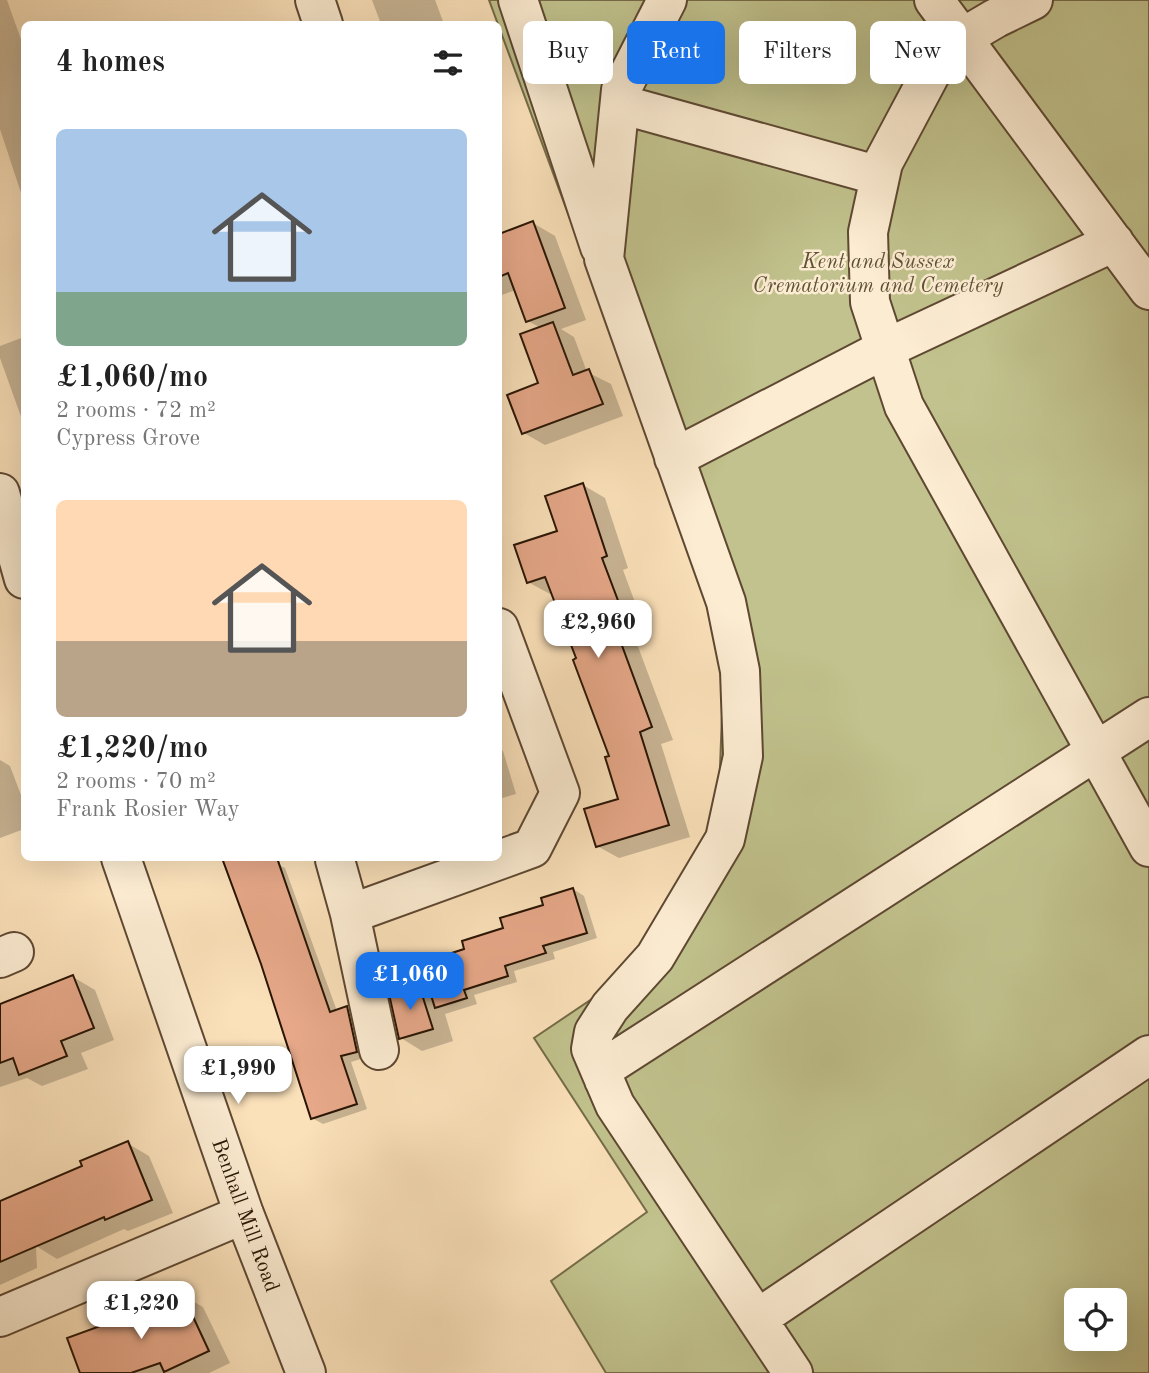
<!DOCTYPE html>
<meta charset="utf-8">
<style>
:root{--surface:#fff;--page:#f2f2f2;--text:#222;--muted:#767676;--accent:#1a73e8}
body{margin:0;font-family:"Old Standard TT",serif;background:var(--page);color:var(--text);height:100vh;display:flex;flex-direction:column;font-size:26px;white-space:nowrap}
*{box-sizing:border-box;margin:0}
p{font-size:23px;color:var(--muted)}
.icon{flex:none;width:38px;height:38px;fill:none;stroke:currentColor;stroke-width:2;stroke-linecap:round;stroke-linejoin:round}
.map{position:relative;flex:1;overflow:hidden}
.details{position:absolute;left:21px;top:21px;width:481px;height:840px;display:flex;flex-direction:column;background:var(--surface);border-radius:10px;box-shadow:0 7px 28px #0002}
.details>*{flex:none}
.banner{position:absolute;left:523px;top:21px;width:520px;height:63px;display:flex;gap:14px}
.buttons{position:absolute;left:1064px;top:1288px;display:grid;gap:14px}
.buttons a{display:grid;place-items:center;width:63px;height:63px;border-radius:10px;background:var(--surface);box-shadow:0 7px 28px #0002;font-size:35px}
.price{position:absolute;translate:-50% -60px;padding:0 16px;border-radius:14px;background:#fff;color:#222;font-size:23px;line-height:46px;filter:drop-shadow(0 2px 4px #0008)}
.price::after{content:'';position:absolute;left:50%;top:42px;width:21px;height:16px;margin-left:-10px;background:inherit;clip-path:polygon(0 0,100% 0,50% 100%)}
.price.on{background:var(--accent);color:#fff}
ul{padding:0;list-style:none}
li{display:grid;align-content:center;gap:14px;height:371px;padding:0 35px}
li span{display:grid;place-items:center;height:217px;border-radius:10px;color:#555}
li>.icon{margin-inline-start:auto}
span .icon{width:126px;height:126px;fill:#fffc;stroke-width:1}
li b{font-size:30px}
h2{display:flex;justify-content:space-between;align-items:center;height:84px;padding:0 35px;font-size:30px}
.pill{padding:0 24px;border-radius:10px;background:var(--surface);box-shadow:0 7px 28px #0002;font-size:24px;line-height:63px}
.pill.on{background:var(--accent);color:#fff}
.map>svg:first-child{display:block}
</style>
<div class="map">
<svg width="1149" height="1373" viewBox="0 0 1149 1373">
<rect width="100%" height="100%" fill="#fbe1ba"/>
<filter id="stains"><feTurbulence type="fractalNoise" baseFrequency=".00286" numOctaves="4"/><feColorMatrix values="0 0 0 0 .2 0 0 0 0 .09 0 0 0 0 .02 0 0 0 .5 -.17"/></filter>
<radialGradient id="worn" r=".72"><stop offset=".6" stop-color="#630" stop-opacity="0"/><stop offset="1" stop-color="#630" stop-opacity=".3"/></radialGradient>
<path fill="#c1c28d" stroke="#756c48" stroke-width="2" fill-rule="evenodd" d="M489 0H1149V1373H606L551 1281 647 1212 534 1038 617 982 718 818 725 638ZM1076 1300H1115V1339H1076Z"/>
<path fill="#0003" d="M0 0H7L24 48V202L0 129Z
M372 0H435L444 24H381Z
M533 223 555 236 586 320 561 329 574 337 587 372 611 384 623 416 545 445 524 433 540 384 541 328 528 321 516 290 499 296V235Z
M24 337V425L0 358V346Z
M583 485 605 498 628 568 623 570 649 640 637 644 673 740 661 744 690 837 619 858 597 846 620 801 611 757 553 593 550 594 528 582 559 532Z
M499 748 503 751 516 794 499 799Z
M0 760 10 766 24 803V829L0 838Z
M222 858H278L281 866 285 868 337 1011 347 1008 358 1014 367 1057 351 1062 367 1109 323 1124 312 1118 263 963Z
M573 889 584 896 597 938 553 952 555 959 514 971 517 982 474 995 477 1004 445 1014 453 1041 422 1051 401 1038 419 987 433 995 466 951Z
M73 977 95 990 114 1040 81 1053 88 1069 42 1086 27 1078 0 1087V1006Z
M127 1143 149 1156 173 1213 128 1231 124 1229 57 1259 36 1246 37 1268 0 1285V1203L85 1167Z
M182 1295 203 1307 230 1363 209 1373H82L148 1311Z"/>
<path fill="#e6a889" stroke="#291504" stroke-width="2" d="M533 221 565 308 526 322 508 273 499 277V234Z
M553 322 573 375 589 369 603 404 522 434 507 395 538 383 520 334Z
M583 483 607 556 602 558 628 627 617 632 652 727 640 732 669 825 596 847 584 809 618 799 605 757 609 756 573 660 576 658 545 577 527 583 514 545 557 531 545 496Z
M222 858H277L330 1012 347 1006 357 1052 341 1056 357 1104 311 1119 261 964Z
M573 888 587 933 543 946 546 953 505 966 508 976 464 990 467 998 435 1008 421 963 464 949 462 941 503 928 500 918 543 905 541 898Z
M73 975 94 1028 61 1041 67 1056 19 1075 13 1058 0 1063V1004Z
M419 985 433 1029 399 1039 389 994Z
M128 1141 152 1200 105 1220 104 1217 0 1262V1201L82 1166 80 1161Z
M182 1293 209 1351 164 1372 160 1363 131 1373H80L67 1338 147 1309Z"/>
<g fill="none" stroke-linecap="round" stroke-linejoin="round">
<defs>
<path id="minor" d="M315 0 323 24
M518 0 600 247
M667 0 621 90 604 259 726 602 740 671 743 756 725 839 655 957 610 1007 594 1032 591 1049 615 1105 793 1373
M934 0 1149 290
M1033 0 996 18 962 38 933 69 883 163 868 232 870 302 904 406 1149 847
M620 104 880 176
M674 458 885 349 1114 242
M0 493 24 579
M121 858 244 1214 306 1373
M335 860 350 914 379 1050
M350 914 532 848 560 793 499 628
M0 958 14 952
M604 1080V1068L1149 717
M0 1317 244 1214
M757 1319 1149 1055"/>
</defs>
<use href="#minor" stroke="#5e4832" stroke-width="42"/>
<use href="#minor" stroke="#fcecd2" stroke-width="38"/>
</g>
<g text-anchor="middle" stroke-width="5" stroke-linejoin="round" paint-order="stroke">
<g font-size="21" font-style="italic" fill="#5e5234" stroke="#fcecd2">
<text x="878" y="268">Kent and Sussex<tspan x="878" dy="24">Crematorium and Cemetery</tspan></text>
</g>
<g font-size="21" fill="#291504" stroke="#fcecd2">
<text transform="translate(246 1215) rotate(70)" y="7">Benhall Mill Road</text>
</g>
</g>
<rect width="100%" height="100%" filter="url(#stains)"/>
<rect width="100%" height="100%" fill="url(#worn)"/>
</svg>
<div class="buttons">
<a><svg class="icon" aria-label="locate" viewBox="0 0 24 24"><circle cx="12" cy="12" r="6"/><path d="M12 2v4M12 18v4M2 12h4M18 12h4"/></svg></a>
</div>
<b class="price" style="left:598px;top:660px">£2,960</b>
<b class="price on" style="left:410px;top:1012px">£1,060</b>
<b class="price" style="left:238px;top:1106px">£1,990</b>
<b class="price" style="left:141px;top:1341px">£1,220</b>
<div class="banner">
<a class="pill">Buy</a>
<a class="pill on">Rent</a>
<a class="pill">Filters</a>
<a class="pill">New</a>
</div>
<section class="details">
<h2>4 homes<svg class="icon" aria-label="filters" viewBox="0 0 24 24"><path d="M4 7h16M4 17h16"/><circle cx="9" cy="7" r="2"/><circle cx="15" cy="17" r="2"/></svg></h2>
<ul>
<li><span style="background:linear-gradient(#a9c7e8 75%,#7fa58c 0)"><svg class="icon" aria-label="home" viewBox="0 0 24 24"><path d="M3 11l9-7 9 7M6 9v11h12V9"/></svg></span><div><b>£1,060/mo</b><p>2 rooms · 72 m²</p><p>Cypress Grove</p></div></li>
<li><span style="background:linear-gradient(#ffd9b3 65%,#b9a48a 0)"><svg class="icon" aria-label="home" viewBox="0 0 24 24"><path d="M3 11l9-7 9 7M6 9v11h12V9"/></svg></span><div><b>£1,220/mo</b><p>2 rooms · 70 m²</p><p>Frank Rosier Way</p></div></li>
</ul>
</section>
</div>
